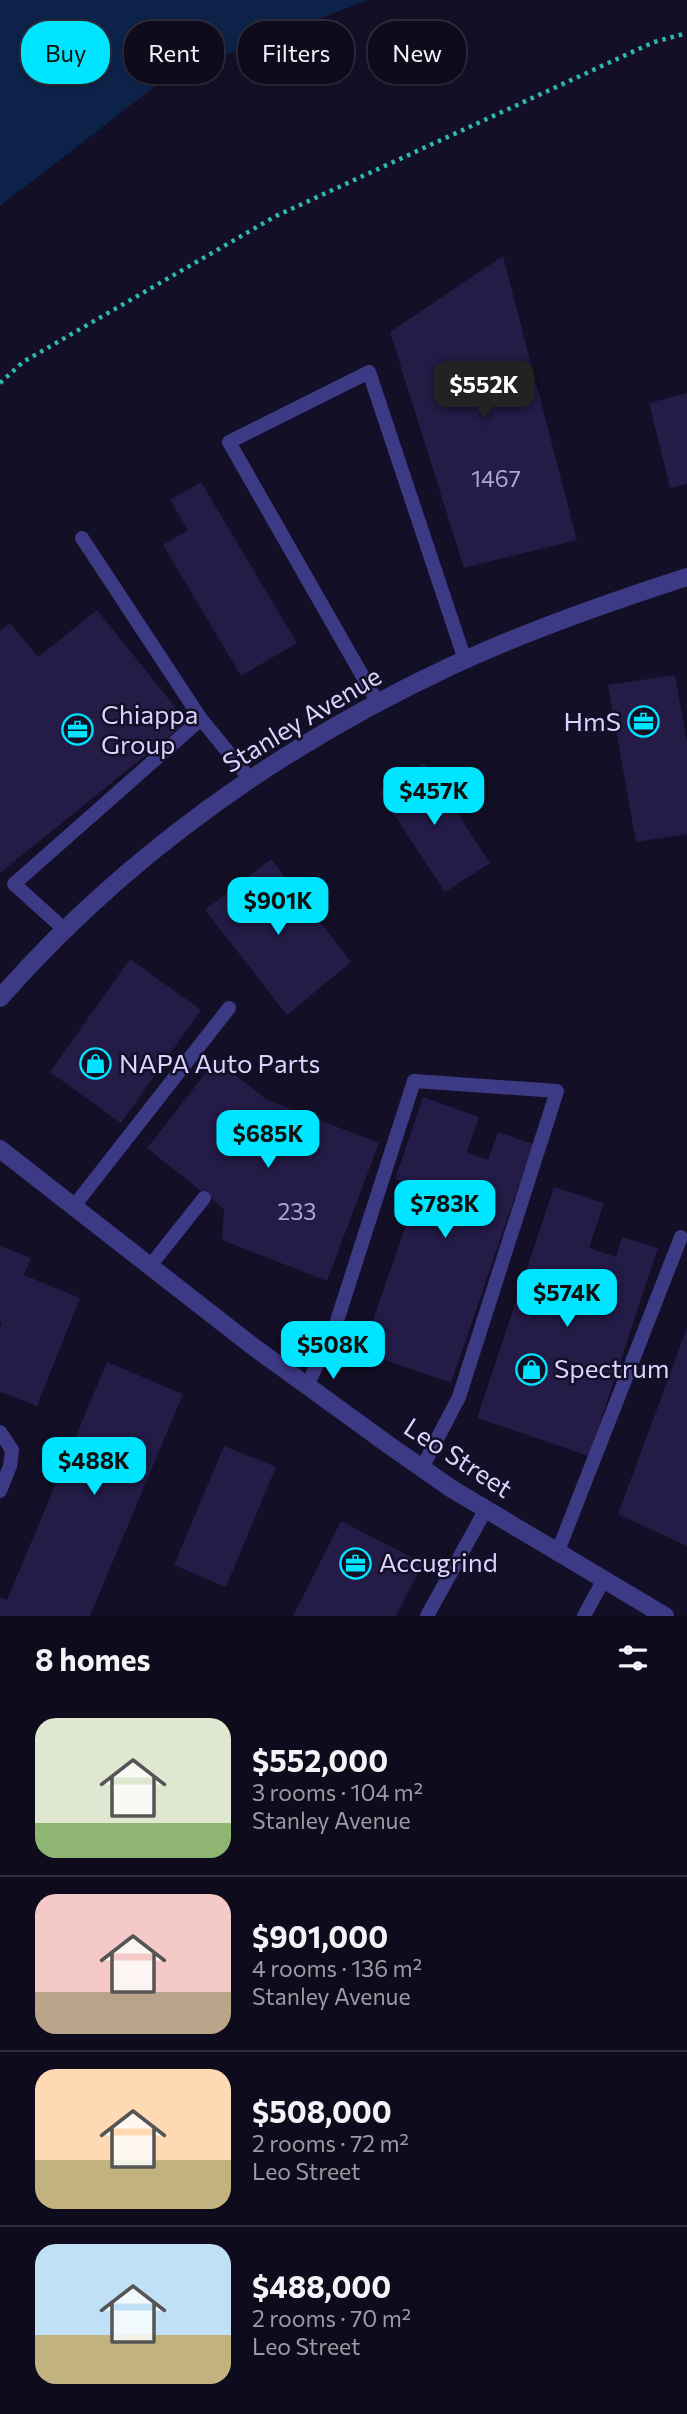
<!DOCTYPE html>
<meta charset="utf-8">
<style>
:root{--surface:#0e0b1c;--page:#1c1929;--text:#f1f3f6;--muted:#9b9ba3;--line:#2e2b3b;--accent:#00e5ff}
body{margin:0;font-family:Commissioner,sans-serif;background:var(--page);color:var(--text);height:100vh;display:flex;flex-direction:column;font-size:26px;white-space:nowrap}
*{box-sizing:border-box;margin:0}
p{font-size:23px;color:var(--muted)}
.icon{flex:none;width:38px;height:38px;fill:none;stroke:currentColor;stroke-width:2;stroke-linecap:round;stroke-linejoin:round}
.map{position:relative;height:1616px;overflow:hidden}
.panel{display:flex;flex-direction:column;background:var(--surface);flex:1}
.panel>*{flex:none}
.hud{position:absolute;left:21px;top:21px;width:646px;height:63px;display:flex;gap:14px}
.price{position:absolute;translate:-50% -60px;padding:0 16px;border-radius:14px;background:var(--accent);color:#111;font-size:23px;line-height:46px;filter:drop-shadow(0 2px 4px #0008)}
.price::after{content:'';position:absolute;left:50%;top:42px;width:21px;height:16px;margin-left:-10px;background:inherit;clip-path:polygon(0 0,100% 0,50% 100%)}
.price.active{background:#222;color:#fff}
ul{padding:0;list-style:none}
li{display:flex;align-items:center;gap:21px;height:175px;padding:0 35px}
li+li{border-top:2px solid var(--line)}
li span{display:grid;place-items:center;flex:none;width:196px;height:140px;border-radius:21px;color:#555}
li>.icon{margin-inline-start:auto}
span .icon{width:84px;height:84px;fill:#fffc;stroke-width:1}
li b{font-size:30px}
h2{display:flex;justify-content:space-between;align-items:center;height:84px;padding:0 35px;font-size:30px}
.chip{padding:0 24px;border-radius:28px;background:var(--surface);box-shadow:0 2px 5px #0004,0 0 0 2px var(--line);font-size:24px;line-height:63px}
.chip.active{background:var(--accent);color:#111}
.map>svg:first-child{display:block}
</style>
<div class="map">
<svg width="687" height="1616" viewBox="0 0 687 1616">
<rect width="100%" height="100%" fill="#130f26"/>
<path fill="#0c2248" d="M0 0H368L166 78 0 206Z"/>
<path fill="#241b47" d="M503 256 577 540 464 568 390 332Z
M687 393V484L670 488 649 403Z
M201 482 297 643 241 676 163 545 188 530 170 500Z
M97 610 187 722 0 873V631L10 623 38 657Z
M675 675 687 742V834L636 842 608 685Z
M424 763 490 863 445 892 379 792Z
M271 859 351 962 287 1015 205 910Z
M130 959 201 1010 121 1123 50 1072Z
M216 1060 267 1100 379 1143 327 1281 222 1240 224 1209 147 1148Z
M423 1097 479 1117 467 1152 488 1160 498 1132 533 1144 451 1383 362 1352 419 1187 395 1179Z
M554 1187 604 1203 589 1248 616 1257 622 1237 658 1248 589 1456 477 1418Z
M0 1246 31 1258 24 1275 80 1298 37 1406 0 1392V1327L2 1322 0 1321Z
M687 1328V1546L618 1514Z
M107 1362 183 1394 90 1616H0V1597L7 1600Z
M224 1446 276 1467 226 1587 174 1565Z
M341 1521 423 1563 396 1616H293Z"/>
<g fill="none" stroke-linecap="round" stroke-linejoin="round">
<path stroke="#2fb8b0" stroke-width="4.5" stroke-dasharray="3.5 5" stroke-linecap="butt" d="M0 383 23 362 276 216 654 42 687 33"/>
<path stroke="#3d3a85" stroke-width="14" d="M82 538 201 719
M378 703 229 442 369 372 465 660
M65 930 14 884 201 719 250 779
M74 1206 229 1008
M150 1266 204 1198
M307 1386 336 1324 414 1081 557 1091 459 1397 422 1468
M0 1432 12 1450 10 1466 0 1491
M558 1551 681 1237
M427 1616 486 1509
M584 1616 604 1579"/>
<path stroke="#3d3a85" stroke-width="18" d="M0 998C124 857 279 747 449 667 526 631 606 603 687 577
M0 1149 251 1345 393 1448 452 1489 665 1616"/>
</g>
<defs>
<symbol id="office-ring" viewBox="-11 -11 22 22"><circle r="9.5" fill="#130f26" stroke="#00e5ff" stroke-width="1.5"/><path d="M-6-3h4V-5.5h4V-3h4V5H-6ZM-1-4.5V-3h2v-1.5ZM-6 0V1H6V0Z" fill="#00e5ff"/></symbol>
<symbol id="shop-ring" viewBox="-11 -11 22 22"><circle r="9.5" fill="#130f26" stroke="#00e5ff" stroke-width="1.5"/><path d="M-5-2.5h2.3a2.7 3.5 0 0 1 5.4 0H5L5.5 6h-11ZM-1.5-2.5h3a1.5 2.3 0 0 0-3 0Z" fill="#00e5ff"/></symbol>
</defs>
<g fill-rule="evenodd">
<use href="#office-ring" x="626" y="704" width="35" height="35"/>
<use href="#office-ring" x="60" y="712" width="35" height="35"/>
<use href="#shop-ring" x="78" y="1046" width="35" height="35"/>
<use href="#shop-ring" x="514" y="1352" width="35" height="35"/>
<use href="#office-ring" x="338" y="1546" width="35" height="35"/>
</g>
<g text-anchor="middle" stroke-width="5" stroke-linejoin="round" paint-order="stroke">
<g font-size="23" fill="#aca6d1">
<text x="496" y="487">1467</text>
<text x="297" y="1220">233</text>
</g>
<g font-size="26" fill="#d9d4ff" stroke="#130f26" text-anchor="start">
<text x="101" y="724">Chiappa<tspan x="101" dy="30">Group</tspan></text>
<text x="621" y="731" text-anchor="end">HmS</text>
<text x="119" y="1073">NAPA Auto Parts</text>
<text x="554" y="1378">Spectrum</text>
<text x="379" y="1572">Accugrind</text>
</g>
<g font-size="26" fill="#d9d4ff" stroke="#130f26">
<text transform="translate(302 720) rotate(-31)" y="9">Stanley Avenue</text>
<text transform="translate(458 1458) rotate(33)" y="9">Leo Street</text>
</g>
</g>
</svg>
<b class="price active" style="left:484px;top:421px">$552K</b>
<b class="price" style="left:434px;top:827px">$457K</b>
<b class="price" style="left:278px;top:937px">$901K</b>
<b class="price" style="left:268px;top:1170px">$685K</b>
<b class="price" style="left:445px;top:1240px">$783K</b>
<b class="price" style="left:567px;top:1329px">$574K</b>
<b class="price" style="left:333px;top:1381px">$508K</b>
<b class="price" style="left:94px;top:1497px">$488K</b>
<div class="hud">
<a class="chip active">Buy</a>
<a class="chip">Rent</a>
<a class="chip">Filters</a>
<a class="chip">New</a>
</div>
</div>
<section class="panel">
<h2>8 homes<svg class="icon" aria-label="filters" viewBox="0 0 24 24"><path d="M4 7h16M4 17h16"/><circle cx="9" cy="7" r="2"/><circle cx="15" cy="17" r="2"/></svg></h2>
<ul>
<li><span style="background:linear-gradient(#dfe7d0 75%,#8fb573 0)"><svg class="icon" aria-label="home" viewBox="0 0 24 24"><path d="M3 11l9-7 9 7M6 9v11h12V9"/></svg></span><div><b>$552,000</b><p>3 rooms · 104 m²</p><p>Stanley Avenue</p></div></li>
<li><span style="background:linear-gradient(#f6c9c9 70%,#b9a48a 0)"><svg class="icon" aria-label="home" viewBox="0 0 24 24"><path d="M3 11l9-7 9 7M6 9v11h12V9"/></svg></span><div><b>$901,000</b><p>4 rooms · 136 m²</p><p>Stanley Avenue</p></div></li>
<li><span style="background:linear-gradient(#ffd9b3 65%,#c2b280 0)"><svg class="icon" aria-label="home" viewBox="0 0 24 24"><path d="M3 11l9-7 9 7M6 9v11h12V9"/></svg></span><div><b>$508,000</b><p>2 rooms · 72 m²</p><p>Leo Street</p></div></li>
<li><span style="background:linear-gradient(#bfe0f5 65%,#c2b280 0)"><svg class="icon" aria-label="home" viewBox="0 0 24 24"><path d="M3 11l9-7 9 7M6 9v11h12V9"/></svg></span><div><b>$488,000</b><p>2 rooms · 70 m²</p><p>Leo Street</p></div></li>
</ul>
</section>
